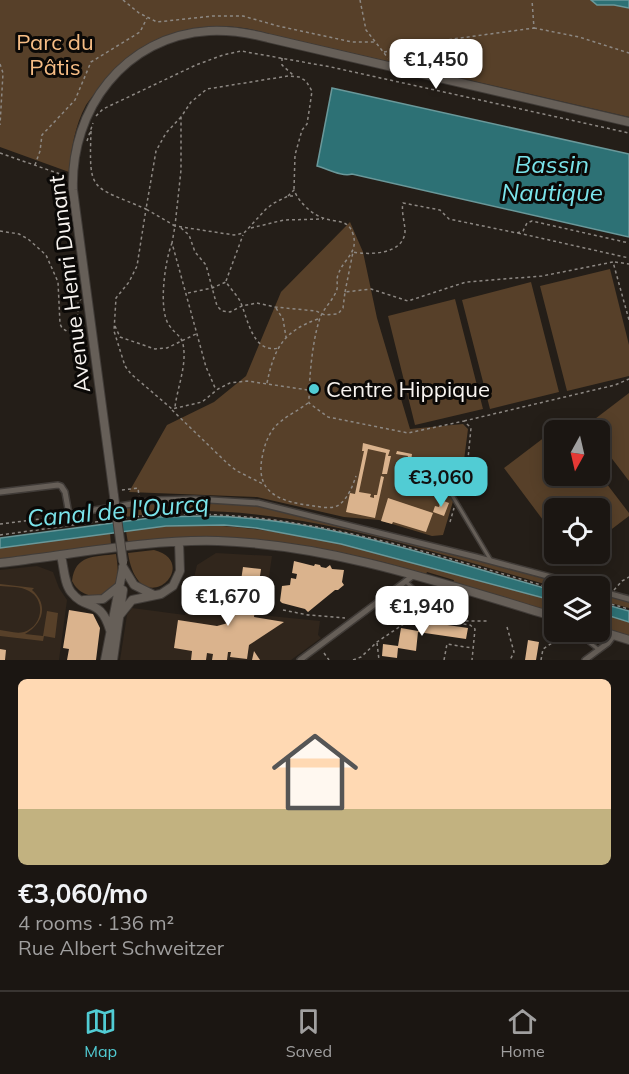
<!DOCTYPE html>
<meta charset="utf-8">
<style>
:root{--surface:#1b1612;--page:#241f1b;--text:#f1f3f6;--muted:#a09f9f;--line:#393532;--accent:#51ccd4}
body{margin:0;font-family:Mulish,sans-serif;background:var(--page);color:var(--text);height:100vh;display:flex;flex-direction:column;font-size:22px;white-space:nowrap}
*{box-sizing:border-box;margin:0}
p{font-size:20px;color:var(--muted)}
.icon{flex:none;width:33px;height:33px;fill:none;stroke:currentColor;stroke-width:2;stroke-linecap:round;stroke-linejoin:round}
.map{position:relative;height:660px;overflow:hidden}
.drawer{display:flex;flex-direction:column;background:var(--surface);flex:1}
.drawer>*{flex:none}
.needle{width:39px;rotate:188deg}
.controls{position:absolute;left:544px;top:420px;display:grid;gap:12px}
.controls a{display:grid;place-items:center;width:66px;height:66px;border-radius:9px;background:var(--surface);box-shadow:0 3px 15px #0003,0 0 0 2px var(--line);font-size:30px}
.price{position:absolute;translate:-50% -51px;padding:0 14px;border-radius:12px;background:#fff;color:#222;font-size:20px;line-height:39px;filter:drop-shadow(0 2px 3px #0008)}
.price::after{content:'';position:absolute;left:50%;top:36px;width:18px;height:14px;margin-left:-9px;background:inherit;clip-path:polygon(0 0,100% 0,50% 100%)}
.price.active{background:var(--accent);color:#111}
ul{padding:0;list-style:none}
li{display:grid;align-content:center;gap:12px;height:318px;padding:0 18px}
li+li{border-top:2px solid var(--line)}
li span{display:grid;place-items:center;height:186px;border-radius:9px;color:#555}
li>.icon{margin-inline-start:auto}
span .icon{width:108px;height:108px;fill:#fffc;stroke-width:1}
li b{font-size:26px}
.tabs{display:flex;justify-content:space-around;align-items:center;height:84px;border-top:2px solid var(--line);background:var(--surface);font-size:16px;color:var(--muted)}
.tabs a{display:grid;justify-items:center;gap:3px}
.tabs .active{color:var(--accent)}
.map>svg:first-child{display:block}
</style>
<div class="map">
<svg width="629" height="660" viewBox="0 0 629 660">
<rect width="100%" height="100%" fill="#241e18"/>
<path fill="#31261c" d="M216 553 272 556 265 604 260 615 320 621 318 635 321 638 291 660H120L127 615 132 608 185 615 197 565Z
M37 566 53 572 59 588 67 600 59 660H0V570Z"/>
<path fill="#574029" d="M0 0H629V117L269 34C206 14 139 33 100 87 95 93 90 99 86 105 75 125 71 150 69 172L0 147Z
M350 222 363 252 377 318 410 429 463 424 468 429 463 468 443 535 432 536 379 520 344 517 257 497 129 492 167 425 214 402 246 376 281 292Z
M610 269 629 345V376L567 391 540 286Z
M531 282 559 392 490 409 462 300Z
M455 299 483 409 415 425 388 316Z
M629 393V481L600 443V430H591L587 425Z
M562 424 567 430H555V476L600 475 629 513V516L600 538V508H555V536L504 468Z
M161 501H213L264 507 404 541 572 586 555 587C433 553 307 508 179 511 161 512 143 515 124 517L123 507Z
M183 524C311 526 433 568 555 601V614L453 583 454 580 427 572 426 574C358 554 286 539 215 537 186 536 157 540 128 543L126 531Z
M110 533 111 544 0 560V548Z
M154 550C204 563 139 626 128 553Z
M116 554C119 574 120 584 103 597 88 596 79 594 72 581 75 554 95 557 116 554Z
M0 584 34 588 32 590C49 605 43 624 25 634L43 636 47 611 58 613 55 638 44 636 43 641 0 636V630C8 631 16 634 24 632 43 626 46 600 29 591 21 586 9 587 0 586Z
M600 594 629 602V608L600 600Z
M600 613 629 622V636L600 627Z"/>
<path fill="#2d7175" stroke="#6a989a" stroke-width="1.5" d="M591 0H629V8L614 5H597Z
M332 88 629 154V237L352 174C342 177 328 169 317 166Z
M203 516C323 517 440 559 555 591V601L341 544 256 528 224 525 166 526 0 548V538L158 517Z
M600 603 629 611V622L600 613Z"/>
<path fill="#dab38d" d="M363 443 390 450 388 456H391L387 474H382L386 453 368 449 359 492 371 494 370 497 374 498V495H377L381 476 384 477 375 518 346 512 350 493 355 494 364 451H362Z
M397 451 412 454 409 476 402 475 408 456 396 454Z
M388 498 433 513 426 532 393 522 392 524 381 521Z
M441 500 449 503 444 516 433 512 435 506 439 507Z
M294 561 314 566 315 564 320 565 321 567 326 568 330 565 332 569 344 570 342 582 344 585 338 590H335L308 612 305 609 282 603 280 601 282 586 290 585 291 578 296 579 297 574 292 573Z
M243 567 261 569 254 617 284 622 249 645 247 659 230 657 231 652H228L227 660H212L213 654 207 653 206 660H191L192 651 174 648 178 620 217 626 228 623 232 615H236Z
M69 610 93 614 100 628 96 660H67L69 649 63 648Z
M420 621 468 628 466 639 418 632 416 651 398 648 397 658 382 656 383 644 398 646 401 628 418 631Z
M528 640 539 642 536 660H525Z
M0 649 6 650 5 660H0Z
M254 651 260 660H252Z"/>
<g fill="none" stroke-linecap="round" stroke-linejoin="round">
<defs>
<path id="lane" d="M449 490 490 559
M406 582 414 589
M590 643 599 650"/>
<path id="street" d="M0 492 58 485 61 486 65 492 69 514 157 500 194 499 258 503 476 557 585 586
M600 591 629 599
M300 660 414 575
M585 660 608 643 614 635"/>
<path id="secondary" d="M114 496 73 190C70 109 125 36 209 31 229 30 249 33 268 38L629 122
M61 556C64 567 64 583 71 592 87 612 100 597 110 630
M0 563C69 555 149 539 218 541 334 545 445 584 555 617
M123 567 134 585 154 595
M84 600 103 599 118 587
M120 615 132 600 161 594 173 586 180 571 179 542
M600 631 629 640
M105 660 123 568
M113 660 123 590"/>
</defs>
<use href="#lane" stroke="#413c38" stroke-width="6"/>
<use href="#street" stroke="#413c38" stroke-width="8"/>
<use href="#secondary" stroke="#413c38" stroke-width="10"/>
<path stroke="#8d8883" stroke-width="1.5" stroke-dasharray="3 3" stroke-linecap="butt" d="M123 0 139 13 157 22 213 16H243L278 26 352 42H375
M360 0 366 30 388 58
M534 28 579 37 629 53
M384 52 453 39 534 28 532 0
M282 58V65L293 75
M0 64 3 73 0 125
M96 116 103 109 196 65 223 55 241 51 331 67 629 133
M181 117 166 133 156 151 146 209 175 226 172 243 206 367 216 390
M91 131C89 193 90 185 146 209L137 266 129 282 116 298 114 331 125 366 131 374 172 409 202 402 218 389 230 383 247 381 308 390
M87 141 93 123
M0 153 60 174 66 195
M35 165 40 151 42 135 75 100 91 62 140 32 147 18
M294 189 295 155 302 130 307 124 310 105 312 91 306 81 299 77 288 76 207 89 191 102 181 117V170L175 226 234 235 244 233 266 209 274 203 288 196H296
M288 196 294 190C298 201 311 214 323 218 335 223 348 218 353 234 359 253 343 259 338 275 336 280 338 284 337 289 334 300 322 309 319 321 312 344 309 379 309 403L328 417 408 433 464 421 471 428 467 469 459 495
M181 228 189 235 195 252 206 265 217 306 222 311 230 312 242 306 257 303 275 307 316 311 325 315 338 314 343 308 345 292 371 289 408 301 466 282 542 276 613 262 629 320
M251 228 284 220 323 219
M0 231 19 234 28 239 46 255 58 282 60 324 62 328 68 332 75 328 78 319V302L81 299
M518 233 629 258
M172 243C165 260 158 310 169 325 177 337 183 334 184 352 185 370 177 390 175 407
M615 262 629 264
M226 281 243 235
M345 292 353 252C369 255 403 255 405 232 405 222 401 212 403 203L440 210 449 219 517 233 523 231 527 223 532 221 629 243
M188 293 212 288 226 282C230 288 236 294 240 301 248 318 252 354 279 348
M276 308 283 319 286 337
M115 326 120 337 155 349 167 348 196 334
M267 383C274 349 283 331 318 319
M308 403C298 411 282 418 274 428 267 437 264 447 262 458 255 495 283 502 314 506 322 507 333 510 340 504 348 498 353 485 356 476
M172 410 228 464 237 471 263 484
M464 421 615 385 629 379
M122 490 138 488 139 496
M124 518C272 500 414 549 555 589
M450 522 454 508
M0 524 65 516
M0 535 110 520
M614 590 622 581 629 577
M600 601 629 609
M283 610 308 615 345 618
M416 617 470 625 475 629 472 660
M441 621 443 607
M460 623 464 621H489
M507 627 514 652 510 660
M377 643 379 660
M324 653 329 660
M353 660 361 657 377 642 414 617 399 598
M444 660 447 644 472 648
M541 660 543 649 555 641"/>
<use href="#lane" stroke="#665f58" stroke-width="3"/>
<use href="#street" stroke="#665f58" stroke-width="5"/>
<use href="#secondary" stroke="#665f58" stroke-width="8"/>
<defs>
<path id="secondary-bridge" d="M114 496 123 562"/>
</defs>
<use href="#secondary-bridge" stroke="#413c38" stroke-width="10" stroke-linecap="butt"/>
<use href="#secondary-bridge" stroke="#665f58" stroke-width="8"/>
</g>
<circle fill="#51ccd4" stroke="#0b0907" stroke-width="2" cx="314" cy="389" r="6"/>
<g text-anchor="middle" stroke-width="6" stroke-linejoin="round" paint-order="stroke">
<g font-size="22" fill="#f6bd85" stroke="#0b0907">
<text x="55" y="50">Parc du<tspan x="55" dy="25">Pâtis</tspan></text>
</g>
<g font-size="22" fill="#f8f4f0" stroke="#0b0907">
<text transform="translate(69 284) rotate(-97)" y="8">Avenue Henri Dunant</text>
</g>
<g font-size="22" fill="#f8f4f0" stroke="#0b0907" text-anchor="start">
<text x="326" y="397">Centre Hippique</text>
</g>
<g font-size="24" font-style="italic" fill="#7ae3ea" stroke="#0b0907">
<text x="552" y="173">Bassin<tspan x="552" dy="28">Nautique</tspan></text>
<text transform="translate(118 511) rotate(-5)" y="8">Canal de l'Ourcq</text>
</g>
</g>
</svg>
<div class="controls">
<a><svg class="needle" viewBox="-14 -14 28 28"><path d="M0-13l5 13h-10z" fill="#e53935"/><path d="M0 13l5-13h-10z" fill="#a09f9f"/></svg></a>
<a><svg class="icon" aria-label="locate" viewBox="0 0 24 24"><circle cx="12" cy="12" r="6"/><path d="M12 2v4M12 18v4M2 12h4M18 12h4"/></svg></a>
<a><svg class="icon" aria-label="layers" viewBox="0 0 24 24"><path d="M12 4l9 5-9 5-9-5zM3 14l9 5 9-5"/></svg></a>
</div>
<b class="price" style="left:436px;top:90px">€1,450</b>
<b class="price active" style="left:441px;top:508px">€3,060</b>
<b class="price" style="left:228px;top:627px">€1,670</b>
<b class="price" style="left:422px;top:637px">€1,940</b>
</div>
<section class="drawer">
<ul>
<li><span style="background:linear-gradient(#ffd9b3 70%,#c2b280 0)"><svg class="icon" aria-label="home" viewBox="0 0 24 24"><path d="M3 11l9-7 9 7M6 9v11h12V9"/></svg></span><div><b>€3,060/mo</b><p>4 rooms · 136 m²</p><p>Rue Albert Schweitzer</p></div></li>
</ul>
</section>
<nav class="tabs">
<a class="active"><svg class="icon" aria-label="map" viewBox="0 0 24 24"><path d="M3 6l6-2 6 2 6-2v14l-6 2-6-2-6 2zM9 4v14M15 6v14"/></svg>Map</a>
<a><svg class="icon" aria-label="saved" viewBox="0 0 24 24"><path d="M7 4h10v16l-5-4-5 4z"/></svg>Saved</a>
<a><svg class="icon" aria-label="home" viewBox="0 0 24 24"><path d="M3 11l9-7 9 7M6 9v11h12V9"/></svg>Home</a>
</nav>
